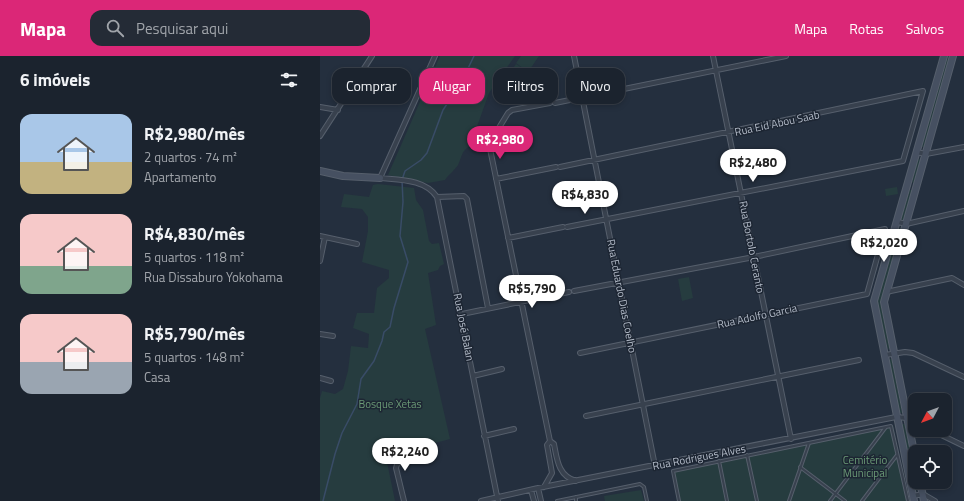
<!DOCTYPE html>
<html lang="pt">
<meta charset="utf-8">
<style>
:root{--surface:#1b232e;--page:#242b36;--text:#f1f3f6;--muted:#a0a4aa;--line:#39404a;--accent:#db2777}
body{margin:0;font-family:"Titillium Web",sans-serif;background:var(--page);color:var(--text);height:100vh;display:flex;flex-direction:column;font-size:15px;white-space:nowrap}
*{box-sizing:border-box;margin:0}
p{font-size:13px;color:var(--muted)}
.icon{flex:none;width:22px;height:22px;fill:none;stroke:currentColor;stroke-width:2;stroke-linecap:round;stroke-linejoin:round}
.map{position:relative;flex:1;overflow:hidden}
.panel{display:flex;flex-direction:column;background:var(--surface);width:320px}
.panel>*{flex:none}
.guide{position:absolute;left:12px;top:12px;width:380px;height:36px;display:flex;gap:8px}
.needle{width:26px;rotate:229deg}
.tools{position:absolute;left:588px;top:337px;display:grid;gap:8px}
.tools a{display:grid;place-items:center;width:44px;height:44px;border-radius:8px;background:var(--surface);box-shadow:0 2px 6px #0003,0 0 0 1px var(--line);font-size:20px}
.price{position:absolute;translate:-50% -34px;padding:0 9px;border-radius:14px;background:#fff;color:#222;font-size:13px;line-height:26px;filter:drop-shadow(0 1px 2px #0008)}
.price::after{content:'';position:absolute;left:50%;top:24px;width:12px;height:9px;margin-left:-6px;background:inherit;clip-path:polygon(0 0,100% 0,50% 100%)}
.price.active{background:var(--accent);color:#fff}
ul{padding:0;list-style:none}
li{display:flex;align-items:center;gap:12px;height:100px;padding:0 20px}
li span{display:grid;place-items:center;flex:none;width:112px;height:80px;border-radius:12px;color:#555}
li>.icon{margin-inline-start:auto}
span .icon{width:48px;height:48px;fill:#fffc;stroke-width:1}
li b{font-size:17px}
h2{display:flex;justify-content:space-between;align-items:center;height:48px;padding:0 20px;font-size:17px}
.tag{padding:0 14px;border-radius:12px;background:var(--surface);box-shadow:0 2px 6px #0003,0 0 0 1px var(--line);font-size:14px;line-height:36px}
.tag.active{background:var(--accent);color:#fff}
header{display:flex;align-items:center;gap:24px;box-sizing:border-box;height:56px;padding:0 20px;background:var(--accent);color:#fff}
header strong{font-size:19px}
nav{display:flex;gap:22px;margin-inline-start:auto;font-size:14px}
.search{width:280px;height:36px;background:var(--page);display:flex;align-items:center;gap:10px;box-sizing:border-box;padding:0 14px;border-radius:12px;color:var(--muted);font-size:15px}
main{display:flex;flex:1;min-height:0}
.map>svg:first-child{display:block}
</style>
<header>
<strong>Mapa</strong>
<div class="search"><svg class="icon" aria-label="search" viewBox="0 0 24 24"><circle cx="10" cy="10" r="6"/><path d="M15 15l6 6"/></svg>Pesquisar aqui</div>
<nav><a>Mapa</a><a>Rotas</a><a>Salvos</a></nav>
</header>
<main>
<section class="panel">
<h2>6 imóveis<svg class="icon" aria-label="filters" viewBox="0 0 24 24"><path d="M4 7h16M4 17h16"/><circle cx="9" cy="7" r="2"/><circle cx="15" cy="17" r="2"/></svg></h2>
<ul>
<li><span style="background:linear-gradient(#a9c7e8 60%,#c2b280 0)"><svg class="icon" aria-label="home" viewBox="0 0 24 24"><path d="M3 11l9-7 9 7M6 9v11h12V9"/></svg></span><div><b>R$2,980/mês</b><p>2 quartos · 74 m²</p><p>Apartamento</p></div></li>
<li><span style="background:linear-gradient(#f6c9c9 65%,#7fa58c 0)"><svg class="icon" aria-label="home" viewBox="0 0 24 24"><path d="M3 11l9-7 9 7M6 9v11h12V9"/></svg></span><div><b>R$4,830/mês</b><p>5 quartos · 118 m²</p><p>Rua Dissaburo Yokohama</p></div></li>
<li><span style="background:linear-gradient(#f6c9c9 60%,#9aa5b1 0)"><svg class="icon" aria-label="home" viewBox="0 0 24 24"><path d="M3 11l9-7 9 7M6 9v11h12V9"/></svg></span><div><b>R$5,790/mês</b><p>5 quartos · 148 m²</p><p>Casa</p></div></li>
</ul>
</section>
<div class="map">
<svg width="644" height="445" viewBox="0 0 644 445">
<rect width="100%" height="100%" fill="#242f3e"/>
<path fill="#263c3f" d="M120 0H195L169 37 150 90C141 95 142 101 138 109 135 114 129 118 125 124L108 127 68 119Z
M201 0H219L208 16 196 7Z
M626 0H631L605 91H602L601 90Z
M196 8 208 16 194 37 181 29Z
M600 103 601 104 594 128 592 126 597 104Z
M58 128 94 132 96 144 103 154 109 185 112 188 119 187 124 208 120 210 118 214 108 217 116 269 105 273 130 383 71 399 67 406 75 445H0V342L2 335 15 338 23 333 28 315 31 290 48 292 49 278 33 272 37 257H54L57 232 69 222V214L42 206 48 175V161L42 153 21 151 24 138 49 141 53 129Z
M577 131 578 138 566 140 565 133Z
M589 134H592L585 163 582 164 581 162Z
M582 171 561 245 570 290 568 294 557 245 578 173Z
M369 221 373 242 362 245 358 223Z
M569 303H572L582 357H579Z
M581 368H585L595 417V426H597L598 434 595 435Z
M573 369 589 445H357L352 415Z
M321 434 324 445H285L284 440Z"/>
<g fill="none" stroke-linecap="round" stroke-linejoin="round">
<path stroke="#394c67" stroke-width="1.5" d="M3 445 15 398 22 377 37 348 41 323 54 305 62 285 64 276 70 271 74 252 88 206 80 180 83 146 82 124 85 115 101 104 107 97 123 54 141 27 154 0"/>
<defs>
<path id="lane" d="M427 399 437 445
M399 405 407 445
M480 411 525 445
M256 441V445
M237 445 320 428 324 431 327 445
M359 445 353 415 571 370 588 445
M469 445 489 387
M510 445 566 371
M542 445 577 399"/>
<path id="street" d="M115 0 60 122C80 124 105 123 117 141L178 445
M254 0 335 410
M393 0 471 383
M235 47 466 0
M0 51 18 54
M0 80 52 0
M596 96 606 98 644 91
M240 111 603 35 583 105 247 171
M176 123 236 111
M117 141 144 140 147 143 168 252
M578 166 586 168 644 155
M0 180 37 188
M188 182 243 171
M0 205 5 181
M254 235 434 201 565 173 547 238 260 297
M566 236 632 222 644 229
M142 258 249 236
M0 278 13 280
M565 299 585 296 593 297 644 321
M153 320 182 313
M0 322 11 325
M266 360 539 304
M611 374 644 390
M164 380 194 373
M230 385 234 388C237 403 238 420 256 425
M224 431 232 417 227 389 230 385 169 88 188 57 192 54 230 47
M218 432 221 445
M211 434 214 445
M593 440 603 438 615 445
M84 445 76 412C78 400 95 399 104 397
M161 445 218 432 576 361 587 362 595 366"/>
<path id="secondary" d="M0 115 23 120 60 122
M595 401 564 246 633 0
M600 426 604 445
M594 445 554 245 624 0"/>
</defs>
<use href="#lane" stroke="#565f6c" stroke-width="4"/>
<use href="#street" stroke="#565f6c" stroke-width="6"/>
<use href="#secondary" stroke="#565f6c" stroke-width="8"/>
<use href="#lane" stroke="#38414e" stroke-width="2"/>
<use href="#street" stroke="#38414e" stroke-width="4"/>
<use href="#secondary" stroke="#465061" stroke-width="6"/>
</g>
<g text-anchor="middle" stroke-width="3" stroke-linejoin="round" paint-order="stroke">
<g font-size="11" fill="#b4bcc9" stroke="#1d2633">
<text transform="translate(457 67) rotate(-12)" y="4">Rua Eid Abou Saab</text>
<text transform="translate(432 191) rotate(79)" y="4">Rua Bortolo Ceranto</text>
<text transform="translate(302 240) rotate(79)" y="4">Rua Eduardo Dias Coelho</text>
<text transform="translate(437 260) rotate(-12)" y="4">Rua Adolfo Garcia</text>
<text transform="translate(144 271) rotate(79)" y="4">Rua José Balan</text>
<text transform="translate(379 401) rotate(-11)" y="4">Rua Rodrigues Alves</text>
</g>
<g font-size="11" fill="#6b9a76" stroke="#1d2633">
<text x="70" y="352">Bosque Xetas</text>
<text x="545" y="408">Cemitério<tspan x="545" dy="13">Municipal</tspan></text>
</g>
</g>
</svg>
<div class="tools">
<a><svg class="needle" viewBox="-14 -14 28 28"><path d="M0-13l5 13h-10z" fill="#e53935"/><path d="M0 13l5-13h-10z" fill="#a0a4aa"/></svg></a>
<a><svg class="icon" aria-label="locate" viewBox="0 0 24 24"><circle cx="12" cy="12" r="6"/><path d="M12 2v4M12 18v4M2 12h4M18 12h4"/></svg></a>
</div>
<b class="price active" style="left:180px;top:104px">R$2,980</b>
<b class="price" style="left:433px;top:127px">R$2,480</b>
<b class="price" style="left:265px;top:159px">R$4,830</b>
<b class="price" style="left:564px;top:207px">R$2,020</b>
<b class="price" style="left:212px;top:253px">R$5,790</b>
<b class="price" style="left:85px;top:416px">R$2,240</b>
<div class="guide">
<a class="tag">Comprar</a>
<a class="tag active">Alugar</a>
<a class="tag">Filtros</a>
<a class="tag">Novo</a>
</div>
</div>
</main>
